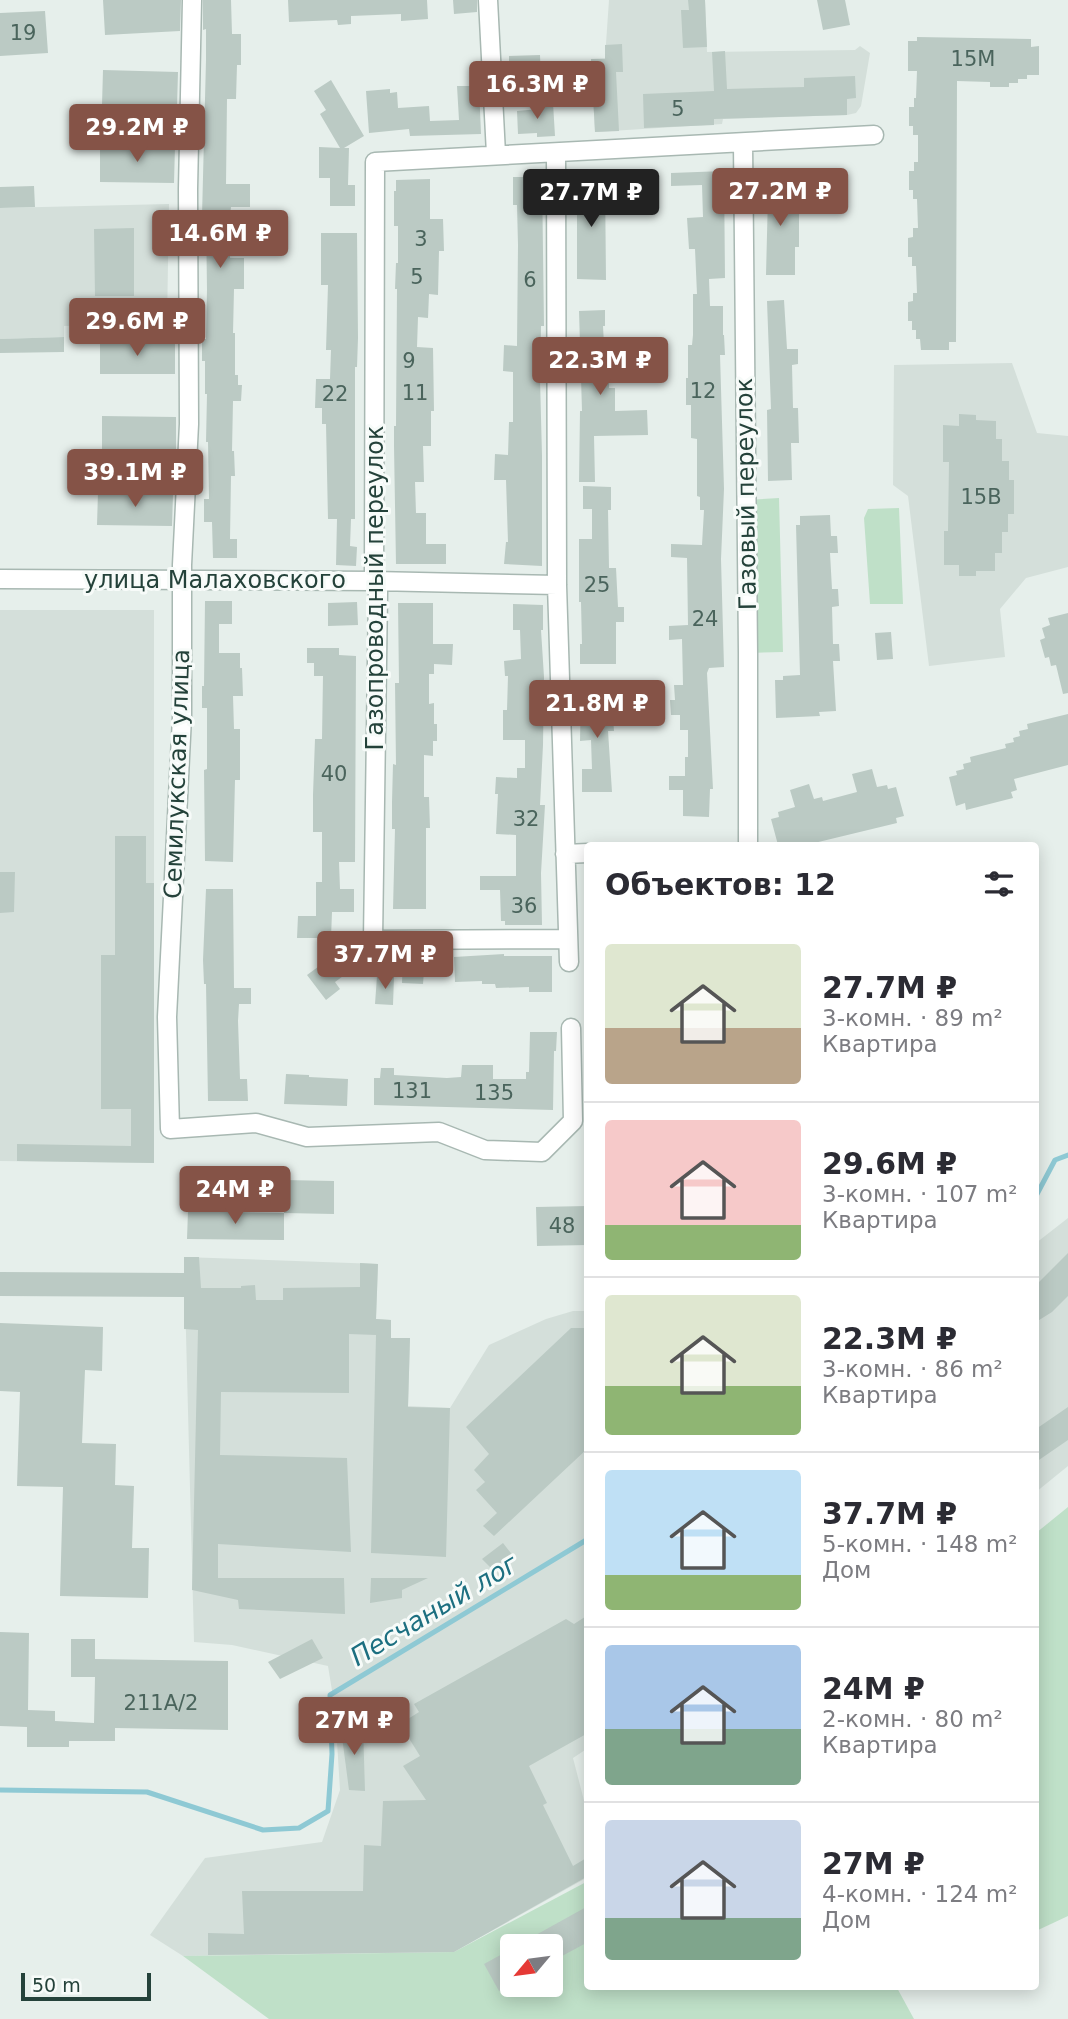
<!DOCTYPE html>
<html lang="ru">
<meta charset="utf-8">
<style>
:root{--surface:#fff;--page:#f2f2f3;--text:#2b2b33;--muted:#7c7c81;--line:#e1e1e2;--accent:#855347}
body{margin:0;font-family:"DejaVu Sans",sans-serif;background:var(--page);color:var(--text);height:100vh;display:flex;flex-direction:column;font-size:26px;white-space:nowrap}
*{box-sizing:border-box;margin:0}
p{font-size:23px;color:var(--muted)}
.icon{flex:none;width:38px;height:38px;fill:none;stroke:currentColor;stroke-width:2;stroke-linecap:round;stroke-linejoin:round}
.map{position:relative;flex:1;overflow:hidden}
.side{position:absolute;left:584px;top:842px;width:455px;height:1148px;display:flex;flex-direction:column;background:var(--surface);border-radius:7px;box-shadow:0 4px 18px #0003}
.side>*{flex:none}
.needle{width:46px;rotate:241deg}
.buttons{position:absolute;left:500px;top:1934px;display:grid;gap:14px}
.buttons a{display:grid;place-items:center;width:63px;height:63px;border-radius:7px;background:var(--surface);box-shadow:0 4px 18px #0003;font-size:35px}
.scale{position:absolute;left:21px;bottom:18px;width:130px;box-sizing:border-box;padding-left:7px;border:4px solid #24423a;border-top:0;font-size:19px;line-height:24px;white-space:nowrap;color:#24423a;-webkit-text-stroke:5px #f7fbf9;paint-order:stroke}
.price{position:absolute;translate:-50% -60px;padding:0 16px;border-radius:7px;background:var(--accent);color:#fff;font-size:23px;line-height:46px;filter:drop-shadow(0 2px 4px #0008)}
.price::after{content:'';position:absolute;left:50%;top:42px;width:21px;height:16px;margin-left:-10px;background:inherit;clip-path:polygon(0 0,100% 0,50% 100%)}
.price.active{background:#222;color:#fff}
ul{padding:0;list-style:none}
li{display:flex;align-items:center;gap:21px;height:175px;padding:0 21px}
li+li{border-top:2px solid var(--line)}
li span{display:grid;place-items:center;flex:none;width:196px;height:140px;border-radius:7px;color:#555}
li>.icon{margin-inline-start:auto}
span .icon{width:84px;height:84px;fill:#fffc;stroke-width:1}
li b{font-size:30px}
h2{display:flex;justify-content:space-between;align-items:center;height:84px;padding:0 21px;font-size:30px}
.map>svg:first-child{display:block}
</style>
<div class="map">
<svg width="1068" height="2019" viewBox="0 0 1068 2019">
<rect width="100%" height="100%" fill="#e6efeb"/>
<path fill="#d4dfda" d="M609 0H705L707 52 855 50 860 46 870 53 861 106 856 113 847 115 723 119 722 124 595 132 591 59 605 58Z
M169 204 167 323 64 326V337L0 339V208Z
M1012 363 1037 433 1068 436V567L1026 578 1000 609 1005 657 929 666 908 496 893 485 894 365Z
M0 610H154V1163L0 1161Z
M1068 1218V1466L1036 1492V1243Z
M184 1257 378 1264 376 1319 391 1320V1338H410L408 1406 450 1408 489 1345 546 1319 573 1311H588V1748L573 1758 588 1816V1877L454 1952 183 1956 150 1935 205 1858 322 1842 340 1790 335 1709 328 1666 232 1645 194 1642Z"/>
<path fill="#bfe0c8" fill-rule="evenodd" d="M779 498 783 652 748 653 746 500Z
M899 508 903 604H870L864 518 868 509Z
M1068 1507V1916L1036 1931V1533Z
M588 1881V1986H896L914 2019H269L183 1956 454 1952ZM513 1946H551V1984H513Z"/>
<g fill="none" stroke-linecap="round" stroke-linejoin="round">
<path stroke="#8ec9d4" stroke-width="5" d="M1036 1196 1055 1160 1068 1155
M0 1790 147 1792 263 1830 299 1828 328 1811 332 1754 330 1695 588 1539"/>
</g>
<path fill="#bbcac4" d="M103 0H181L180 31 105 35Z
M203 0H231L232 34H241V65H237L236 99H227L226 184H250V207H231L230 216V258H244V289H234L233 333H235V375H238V385H242L241 401H233L232 451H234L235 476H231L230 539H237V558H213L212 522H204V499H209L208 442H206L207 394H205V361H202V339H206L207 289 206 216H202L206 60V29L203 30Z
M288 0H427L428 19 401 21V14L351 16V24L338 25 337 20 289 22Z
M453 0H477V12L454 14Z
M688 0H705L707 47 683 48 681 10H689Z
M817 0H845L850 25 823 30Z
M45 11 48 53 0 56V13Z
M917 37 1031 39V47L1039 46V75H1027V79H1018V83H1009V87H990V82L957 81 956 342H949V350H921L920 339H916V330H912V321H908V302L913 301V293H917L916 266H912V257H908V238L913 237V228H918L917 199H913V190H909V171H914V162H918V135H913V126H909V107H914V98H916L917 71H908V41H917Z
M622 44 623 72H616L619 131 595 132 591 59H605V45Z
M725 51 727 89 804 87V78L855 76 856 98 847 99V115L714 119V125L644 128 643 94 714 91 712 52Z
M540 55 541 81 509 82V56Z
M103 70 178 72 177 107 102 105Z
M331 80 364 136 344 148H349L348 185H355V206H330V178H319V147L340 148 320 114 326 110 314 91Z
M457 86H479L481 134 410 136 409 129 369 133 366 91 390 89V93L397 92 398 108 429 106 430 121 459 120Z
M553 103 555 136 537 137V133L518 134 517 111 539 109V104Z
M100 144 175 146 174 183 100 182Z
M724 171 725 278 709 279 710 306H723V335H724L725 355H720L724 489 721 559 724 667 709 668 707 673 713 789H710L709 817 683 816V790H669V776H685V757H688V730H680V715H671L670 700H675L674 685H683L682 639 669 640V626L688 625 687 558 671 557V544L702 545 704 510H700V497L697 496V439L691 438V405H686V378H688V345H692L693 335V294H697L695 249H689L687 218 703 217 702 185 671 186V173Z
M786 173 787 214H799V247H795V275H766L768 195H764V174Z
M513 177H542L544 326H541L540 379 542 456V566L504 564 506 542H508L506 480H494L495 454 508 455 509 422H513V372L503 371 504 345 517 346 518 245 517 205H513Z
M577 178H605L606 280 577 279Z
M430 179V219H443L444 251H439L438 295 429 294 428 318 418 317 417 347 433 348 434 411H431V446H423L424 482H415L416 513H426V544H446V564H396L394 446V426H396L397 289H395L396 263H398V226H394V191H396V180Z
M34 186 35 207 0 208V187Z
M134 228V296H95L94 229Z
M321 233H357L358 338 357 367H355V519H351L350 546 357 547 356 566 336 565 337 519H328L326 424H322V408H315L316 379H330L331 350H326L328 285H321Z
M784 300 787 349H798V364L792 365 793 408H798L799 443H791L792 480 768 481 767 410 771 409 767 301Z
M605 310V326H603L606 382H609V388H615V411L647 410 648 435 594 436 595 482H579L580 411H582L579 311Z
M64 337V352L0 353V339Z
M100 341H175V374H100Z
M959 414 976 415V420L996 421V439H1002V461H1009V480H1014V514H1008V532H1002V553H995V571H976V576H959V565H944V531H948L949 462H943V425L959 426Z
M102 416 176 417V454H102Z
M583 486 611 487V510H608L609 568H616L618 607H624V622H616V664H580V644H582L581 602H579V539H592V509H583Z
M98 492 173 494 172 526 97 525Z
M830 515 831 536H837L838 553H830L832 589H838L839 606 832 607 833 644H839L840 661H833L836 711 819 712 820 716 776 718 775 680H783V676L800 675 796 525H800V516Z
M205 601H232V624H219V653H240V668H242L243 696H233L234 729H240V780H235L233 862 205 861 204 770 207 769V708H202V686H204Z
M357 602 358 625 328 626V603Z
M398 603H433V644H453L452 665 434 664V674H429V704L434 703V724H437V741H433V756L424 755V797H429L430 828H426V909H393L395 829H392V802L393 764 396 765 395 683H399Z
M513 604 543 605V630H541L544 677 543 745 540 805H545L541 873 542 925H505V921H501L500 890H480V876H516V835L496 834 498 794H495L496 777 517 778V768H525V740H503V710H507L508 676H505L504 661 521 659 520 630H513Z
M1068 613V693L1063 694 1056 665 1051 666 1049 657 1045 658 1040 640 1045 638 1042 628 1050 625 1048 618Z
M891 632 893 659 877 660 875 633Z
M307 648H339V655L356 656 355 862H339L340 889H354V912H332L331 938H297L298 916H316V882H322V832H313V795L315 739H322L323 676H314V663H307Z
M581 691H609V718H613L614 731H608L612 792H582V769H592L591 740 580 741Z
M1068 714V765L1014 779 1017 790 1011 792 1013 798 966 810 965 803 956 806 949 777 957 775 956 771 964 769 963 764 971 762 970 757 1006 748 1005 744 1014 742 1013 738 1020 736 1019 731 1028 729 1027 724Z
M872 769 877 787 887 785 888 789 896 787 904 816 896 818 897 823 806 845H778L771 819 779 817 778 812 795 807 790 790 809 784 814 799 822 797 823 801 857 792 852 774Z
M115 836H146V883H154V1163L17 1161V1144L131 1146V1109H101V955H115Z
M0 872H15L14 912 0 913Z
M206 889H233L234 988H251V1004H239L238 1021 240 1079H247L248 1101H208L206 984H204L203 960Z
M341 950 354 968 335 982 340 989 326 1000 307 975Z
M504 954V956H552V992H529V987L496 988 495 984H482V981L455 982 454 957Z
M403 957 425 958 423 984 402 983Z
M377 976 394 977 393 1005 375 1004Z
M530 1032H557L556 1051H554L553 1110 374 1105V1078H380L381 1068H394V1075L447 1078 461 1077 462 1065H493V1079H526V1072H529Z
M286 1074 309 1075V1077L348 1079 347 1106 284 1104Z
M284 1180 334 1181V1214L284 1213Z
M588 1206V1245L537 1246 536 1207Z
M188 1211 284 1213V1240L187 1239Z
M1068 1253V1296L1052 1312 1036 1322V1285Z
M184 1257H199L201 1288H241V1286L255 1285 256 1300H283V1288L360 1287V1263L378 1264 376 1319 391 1320V1338H410L408 1407 450 1408 446 1557 371 1553 376 1335 349 1334V1393L221 1392 220 1455 347 1458 351 1552 218 1544V1578H344L345 1614 239 1609 238 1600 192 1590 198 1330 184 1329V1297L0 1296V1272L184 1273Z
M0 1323 103 1327 102 1371 85 1370 82 1443 116 1444 115 1485 134 1486 132 1548H149L148 1598 60 1596 63 1487 17 1486 20 1392 0 1391Z
M571 1328H588V1448L494 1536 483 1526 497 1513 476 1490 485 1482 474 1470 489 1454 466 1427Z
M1068 1407V1440L1036 1462V1429Z
M503 1543 514 1557 492 1569 482 1559Z
M371 1578H428L402 1590V1598L370 1603Z
M588 1615V1733L529 1766 547 1803 543 1805 573 1866 588 1857V1876L454 1952 208 1955V1933L244 1934 242 1891H363L364 1845 381 1846 383 1801 426 1800 403 1766 420 1756 400 1724 419 1712 414 1704 566 1619 574 1624Z
M0 1632 29 1633 28 1710 55 1711V1721L94 1723 95 1677H71V1639H95V1659L228 1661V1730L115 1728V1741H69V1747H27V1727L0 1726Z
M312 1639 323 1658 280 1679 268 1662Z
M363 1725 365 1791 349 1790 341 1729Z
M588 1906V1942L551 1962V1946H516Z
M513 1948V1983L499 1991 484 1964Z"/>
<g fill="none" stroke-linecap="round" stroke-linejoin="round">
<defs>
<path id="minor" d="M192 0 188 189 189 424 182 565V717L167 1017 170 1129 256 1123 307 1137 439 1132 485 1150 542 1152 573 1121 571 1028
M488 0 496 154
M743 143 748 653V845
M556 153 557 585 569 962
M0 579 374 581 557 585
M565 854 588 853
M568 939 373 940 378 592 374 581 375 162 874 135"/>
</defs>
<use href="#minor" stroke="#a8b8b2" stroke-width="21"/>
<use href="#minor" stroke="#fff" stroke-width="18"/>
</g>
<g text-anchor="middle" stroke-width="6" stroke-linejoin="round" paint-order="stroke">
<g font-size="21" fill="#4a645c">
<text x="23" y="40">19</text>
<text x="973" y="66">15М</text>
<text x="678" y="116">5</text>
<text x="421" y="246">3</text>
<text x="417" y="284">5</text>
<text x="530" y="287">6</text>
<text x="409" y="368">9</text>
<text x="703" y="398">12</text>
<text x="415" y="400">11</text>
<text x="335" y="401">22</text>
<text x="981" y="504">15В</text>
<text x="597" y="592">25</text>
<text x="705" y="626">24</text>
<text x="334" y="781">40</text>
<text x="526" y="826">32</text>
<text x="524" y="913">36</text>
<text x="412" y="1098">131</text>
<text x="494" y="1100">135</text>
<text x="562" y="1233">48</text>
<text x="161" y="1710">211А/2</text>
</g>
<g font-size="24" fill="#24423a" stroke="#f7fbf9">
<text transform="translate(746 494) rotate(-91)" y="8">Газовый переулок</text>
<text x="215" y="588">улица Малаховского</text>
<text transform="translate(375 588) rotate(-90)" y="8">Газопроводный переулок</text>
<text transform="translate(177 774) rotate(-88)" y="8">Семилукская улица</text>
</g>
<g font-size="26" font-style="italic" fill="#1c6f80" stroke="#f7fbf9">
<text transform="translate(434 1610) rotate(-31)" y="9">Песчаный лог</text>
</g>
</g>
</svg>
<div class="buttons">
<a><svg class="needle" viewBox="-14 -14 28 28"><path d="M0-13l5 13h-10z" fill="#e53935"/><path d="M0 13l5-13h-10z" fill="#7c7c81"/></svg></a>
</div>
<div class="scale">50 m</div>
<b class="price" style="left:537px;top:121px">16.3M ₽</b>
<b class="price" style="left:137px;top:164px">29.2M ₽</b>
<b class="price" style="left:780px;top:228px">27.2M ₽</b>
<b class="price active" style="left:591px;top:229px">27.7M ₽</b>
<b class="price" style="left:220px;top:270px">14.6M ₽</b>
<b class="price" style="left:137px;top:358px">29.6M ₽</b>
<b class="price" style="left:600px;top:397px">22.3M ₽</b>
<b class="price" style="left:135px;top:509px">39.1M ₽</b>
<b class="price" style="left:597px;top:740px">21.8M ₽</b>
<b class="price" style="left:385px;top:991px">37.7M ₽</b>
<b class="price" style="left:235px;top:1226px">24M ₽</b>
<b class="price" style="left:354px;top:1757px">27M ₽</b>
<section class="side">
<h2>Объектов: 12<svg class="icon" aria-label="filters" viewBox="0 0 24 24"><path d="M4 7h16M4 17h16"/><circle cx="9" cy="7" r="2"/><circle cx="15" cy="17" r="2"/></svg></h2>
<ul>
<li><span style="background:linear-gradient(#dfe7d0 60%,#b9a48a 0)"><svg class="icon" aria-label="home" viewBox="0 0 24 24"><path d="M3 11l9-7 9 7M6 9v11h12V9"/></svg></span><div><b>27.7M ₽</b><p>3-комн. · 89 m²</p><p>Квартира</p></div></li>
<li><span style="background:linear-gradient(#f6c9c9 75%,#8fb573 0)"><svg class="icon" aria-label="home" viewBox="0 0 24 24"><path d="M3 11l9-7 9 7M6 9v11h12V9"/></svg></span><div><b>29.6M ₽</b><p>3-комн. · 107 m²</p><p>Квартира</p></div></li>
<li><span style="background:linear-gradient(#dfe7d0 65%,#8fb573 0)"><svg class="icon" aria-label="home" viewBox="0 0 24 24"><path d="M3 11l9-7 9 7M6 9v11h12V9"/></svg></span><div><b>22.3M ₽</b><p>3-комн. · 86 m²</p><p>Квартира</p></div></li>
<li><span style="background:linear-gradient(#bfe0f5 75%,#8fb573 0)"><svg class="icon" aria-label="home" viewBox="0 0 24 24"><path d="M3 11l9-7 9 7M6 9v11h12V9"/></svg></span><div><b>37.7M ₽</b><p>5-комн. · 148 m²</p><p>Дом</p></div></li>
<li><span style="background:linear-gradient(#a9c7e8 60%,#7fa58c 0)"><svg class="icon" aria-label="home" viewBox="0 0 24 24"><path d="M3 11l9-7 9 7M6 9v11h12V9"/></svg></span><div><b>24M ₽</b><p>2-комн. · 80 m²</p><p>Квартира</p></div></li>
<li><span style="background:linear-gradient(#c9d6e8 70%,#7fa58c 0)"><svg class="icon" aria-label="home" viewBox="0 0 24 24"><path d="M3 11l9-7 9 7M6 9v11h12V9"/></svg></span><div><b>27M ₽</b><p>4-комн. · 124 m²</p><p>Дом</p></div></li>
</ul>
</section>
</div>
